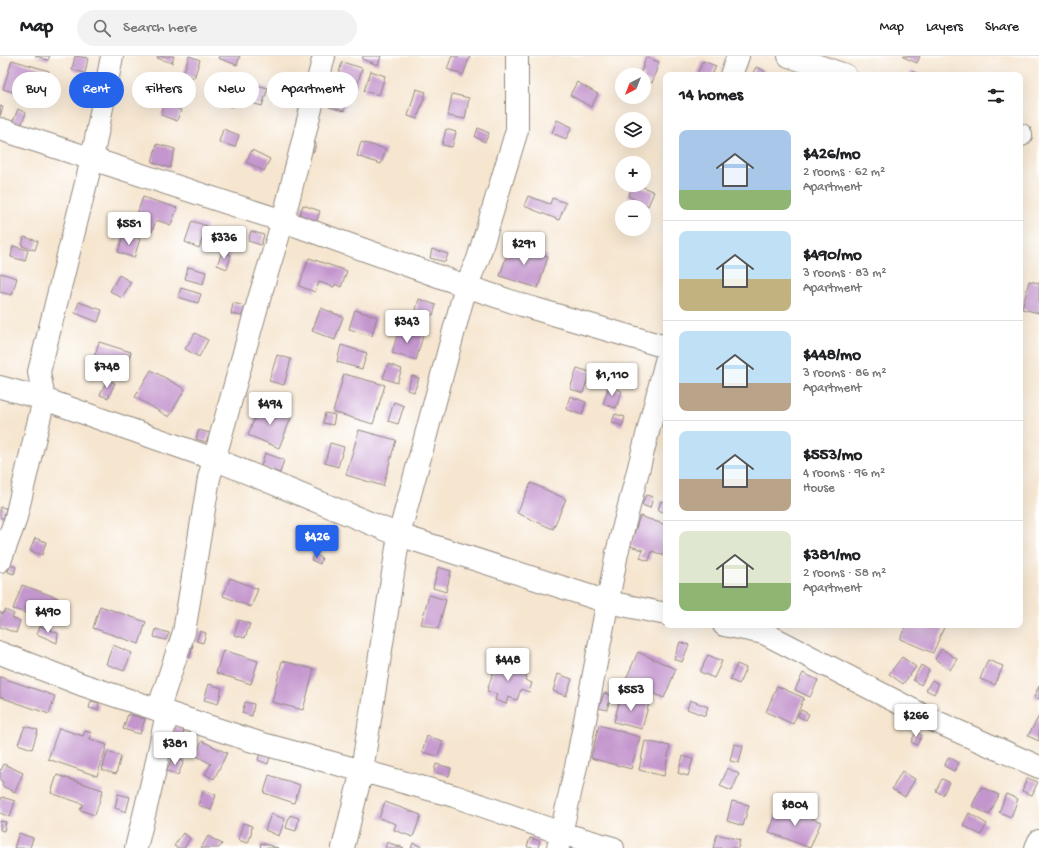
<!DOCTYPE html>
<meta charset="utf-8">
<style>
:root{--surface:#fff;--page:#f2f2f2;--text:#202124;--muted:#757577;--line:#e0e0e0;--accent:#2563eb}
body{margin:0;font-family:"Gochi Hand",sans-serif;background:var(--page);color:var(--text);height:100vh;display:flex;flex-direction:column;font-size:15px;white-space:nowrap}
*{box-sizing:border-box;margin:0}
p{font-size:13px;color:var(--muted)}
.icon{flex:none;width:22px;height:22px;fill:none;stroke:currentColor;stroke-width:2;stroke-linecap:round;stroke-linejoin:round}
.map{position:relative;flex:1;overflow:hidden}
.details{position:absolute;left:663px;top:16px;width:360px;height:556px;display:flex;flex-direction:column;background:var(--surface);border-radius:8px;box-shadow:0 4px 16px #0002}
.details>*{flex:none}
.hud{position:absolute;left:12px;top:16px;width:380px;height:36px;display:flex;gap:8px}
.needle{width:26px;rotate:222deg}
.controls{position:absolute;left:615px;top:12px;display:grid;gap:8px}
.controls a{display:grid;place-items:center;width:36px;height:36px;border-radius:50%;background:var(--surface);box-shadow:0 4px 16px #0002;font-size:20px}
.price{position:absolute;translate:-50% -34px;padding:0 9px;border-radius:4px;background:#fff;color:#222;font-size:13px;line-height:26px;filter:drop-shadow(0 1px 2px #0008)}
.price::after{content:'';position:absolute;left:50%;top:24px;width:12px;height:9px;margin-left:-6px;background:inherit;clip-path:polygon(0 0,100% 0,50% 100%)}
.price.active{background:var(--accent);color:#fff}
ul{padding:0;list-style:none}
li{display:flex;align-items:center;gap:12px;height:100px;padding:0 16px}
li+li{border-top:1px solid var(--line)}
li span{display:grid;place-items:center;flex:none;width:112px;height:80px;border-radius:8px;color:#555}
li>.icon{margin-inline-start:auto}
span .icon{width:48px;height:48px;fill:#fffc;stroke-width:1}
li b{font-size:17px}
h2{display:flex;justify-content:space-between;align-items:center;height:48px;padding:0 16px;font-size:17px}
.chip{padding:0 14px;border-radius:18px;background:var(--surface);box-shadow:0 4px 16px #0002;font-size:14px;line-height:36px}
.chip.active{background:var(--accent);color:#fff}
header{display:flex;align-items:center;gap:24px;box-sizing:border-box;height:56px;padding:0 20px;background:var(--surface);border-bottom:1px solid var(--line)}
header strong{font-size:19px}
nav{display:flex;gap:22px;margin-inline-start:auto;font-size:14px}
.search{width:280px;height:36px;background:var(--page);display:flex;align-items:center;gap:10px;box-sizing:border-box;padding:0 14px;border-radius:22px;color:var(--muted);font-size:15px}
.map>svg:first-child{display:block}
</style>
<header>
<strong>Map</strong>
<div class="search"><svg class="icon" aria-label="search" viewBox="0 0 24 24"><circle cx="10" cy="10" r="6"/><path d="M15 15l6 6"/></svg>Search here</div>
<nav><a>Map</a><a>Layers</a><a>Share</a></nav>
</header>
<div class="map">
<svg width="1039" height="792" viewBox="0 0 1039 792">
<rect width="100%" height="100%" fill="#fff"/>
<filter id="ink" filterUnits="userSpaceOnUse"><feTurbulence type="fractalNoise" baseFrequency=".025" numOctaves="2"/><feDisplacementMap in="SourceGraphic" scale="8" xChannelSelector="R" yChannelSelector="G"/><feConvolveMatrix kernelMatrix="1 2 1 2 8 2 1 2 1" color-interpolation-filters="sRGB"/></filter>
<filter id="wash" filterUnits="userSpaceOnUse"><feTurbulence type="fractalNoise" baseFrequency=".012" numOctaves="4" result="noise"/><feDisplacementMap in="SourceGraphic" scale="16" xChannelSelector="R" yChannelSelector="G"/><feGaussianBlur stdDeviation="0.9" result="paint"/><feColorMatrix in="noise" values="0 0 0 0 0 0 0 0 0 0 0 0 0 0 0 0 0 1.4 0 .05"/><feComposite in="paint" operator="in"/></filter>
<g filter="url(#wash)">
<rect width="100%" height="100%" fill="#f6e6d0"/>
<g id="blocks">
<path fill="#c496ce" d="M35 0H50L48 4Z
M75 0 88 2 85 17 72 14Z
M158 0H174L172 7 157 2Z
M189 0 200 4 194 22 183 18Z
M219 0H240L237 9 218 2Z
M363 0H381L378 9 362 3Z
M452 0H470L463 19 447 13Z
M904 0H920L917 7 903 1Z
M646 1 659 6 652 27 644 24V19H640Z
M12 4 49 15 40 44 3 33Z
M703 5 716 10 712 19H697Z
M342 6 362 12 357 30 337 24Z
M756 11 765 15 763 19H752Z
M371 15 385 20 379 39 364 35Z
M912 15 921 19H910Z
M158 24 179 31 175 43 154 36Z
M577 26 598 38 591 51 570 39Z
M253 28 268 32 262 50 248 46Z
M335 32 350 37 344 55 329 51Z
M223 33 236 36 233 51 220 48Z
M416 33 426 36 417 63 408 60Z
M452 38 469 42 465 63 448 60Z
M165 48 181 54 177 65 161 59Z
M0 50 3 51 0 60Z
M18 53 26 57 19 74 11 70Z
M557 64 572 71 566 83 552 77Z
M478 72 489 77 485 86 475 81Z
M223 73 239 79 235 91 219 86Z
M446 73 456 76 452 91 442 89Z
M309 85 316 87 314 96 307 94Z
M361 86 386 93 381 108 357 100Z
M157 88 175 93 170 112 152 106Z
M252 94 270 103 264 115 246 106Z
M633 129H639L654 136 648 150 628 140Z
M528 140 550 148 552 142 566 147 559 164 524 150Z
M143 141 177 152 171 169 156 164 152 176 133 170Z
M303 149 320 155 316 167 299 161Z
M192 165 207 170 199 192 185 186Z
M251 175 264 179 261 189 248 185Z
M124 177 140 183 134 202 118 196Z
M24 181 38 185 35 194 22 190Z
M510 188 548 200 538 232 500 220Z
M13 190 28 194 25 205 11 201Z
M432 193 448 198 445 206 430 202Z
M222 196 231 199 227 213 217 209Z
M309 202 347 215 341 231 335 228 334 231 319 226 315 236 299 230Z
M188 211 206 216 203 228 185 223Z
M0 217 17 222 12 239 0 236Z
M119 219 131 226 122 242 110 235Z
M1029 225 1039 227V257L1022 253Z
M181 232 201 238 198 247 178 241Z
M419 243 436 249 433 259 416 254Z
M79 246 102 254 98 266 75 257Z
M233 247 245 250 242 260 231 258Z
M321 252 343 261 335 284 312 275Z
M355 254 377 261 372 280 349 273Z
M399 272 423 280 416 304 392 297Z
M195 277 208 284 199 301 185 293Z
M99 286 131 296 126 312 111 307 109 314 92 308Z
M341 289 367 297 362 313 337 306Z
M277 299 291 303 284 329 269 325Z
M388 308 402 313 397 327 383 322Z
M577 312 590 316 583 337 570 333Z
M151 314 185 333 169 361 135 341Z
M344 318 385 329 373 368 333 356Z
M412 320 419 322 414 336 407 334Z
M107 323 115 327 108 342 100 339Z
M609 330 622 335 616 352 603 348Z
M570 340 586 346 582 359 566 353Z
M394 346 404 350 398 368 388 365Z
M260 349 291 362 279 392 248 379Z
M325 357 335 359 333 369 323 367Z
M615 358 625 361 622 370 612 366Z
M199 374 210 377 206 386 196 383Z
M359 374 396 384 383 430 346 419Z
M330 387 344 391 338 411 325 407Z
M265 397 284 404 280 417 261 410Z
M531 427 566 443 553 473 517 457Z
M646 439 653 441 650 452 642 449Z
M661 445 666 446V457L658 454Z
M0 451 6 452 4 462H0Z
M640 460 666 469 665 500 652 495 649 505 640 502 643 494 630 490Z
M35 482 46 486 42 499 30 495Z
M314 498 322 502 320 508 311 504Z
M10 509 16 511 14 518 8 516Z
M438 511 451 515 446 536 433 532Z
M230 522 258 533 251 551 223 540Z
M22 529 58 542 52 560 35 554 33 559 13 553Z
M429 539 446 544 438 573 421 568Z
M100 550 146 566 139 588 93 572Z
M5 554 14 558 12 562 20 565 16 577 0 571V556L3 558Z
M239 564 250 568 245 582 234 579Z
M906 569H945L933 597 900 583Z
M40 570 58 577 57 587 37 578Z
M156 573 169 577 166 584 154 581Z
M200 575 206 577 203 587 196 585Z
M680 586 689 589 682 606 674 603Z
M184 587 193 589 190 602 182 600Z
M113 589 132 597 124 615 106 608Z
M942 593 957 603 950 614 935 603Z
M223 594 258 605 251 628 216 617Z
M638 596 676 613 664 642 625 625Z
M708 599 722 605 714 622 700 616Z
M902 601 916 611 903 628 889 618Z
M497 604 528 615 525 624 532 627 529 636 521 633 517 644 508 641 506 648 495 644 497 638 487 635Z
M988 604 1003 610 995 629 980 623Z
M282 605 314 613 303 654 272 646Z
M737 608 746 612 739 628 730 624Z
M921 609 929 614 921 629 913 624Z
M803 617 818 624 810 641 795 634Z
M558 618 572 623 566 640 553 635Z
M0 621 55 640 49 658 0 641Z
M932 624 939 628 934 638 926 634Z
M209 628 222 632 218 648 204 644Z
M777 630 804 642 793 668 766 656Z
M1039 630V643L1034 641Z
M604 637 611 639 607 654 599 652Z
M621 639 649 647 642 673 614 666Z
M690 644 708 651 705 660 687 653Z
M91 645 99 647 98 654 89 652Z
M245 646 254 648 252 660 242 657Z
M801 654 809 658 806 664 798 660Z
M128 658 145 663 140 678 123 673Z
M1039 660V685L1028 680Z
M599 669 640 681 631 713 591 702Z
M25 670 38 674 32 693 18 688Z
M174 671 184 673 182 684 171 682Z
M59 672 83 680 85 675 92 677 90 683 107 689 97 720 48 703Z
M916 676 922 679 917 689 911 686Z
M427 680 443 685 438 700 422 696Z
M202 685 227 697 214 723 205 718 211 708 195 699Z
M645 685 670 690 664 720 639 714Z
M734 688 743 690 739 707 730 705Z
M107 696 121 700 116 718 102 714Z
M260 697 270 701 268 708 258 704Z
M173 700 184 705 178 719 167 715Z
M683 700 693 703 688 720 678 717Z
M949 701 959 707 954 715 944 710Z
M4 708 23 717 15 736 2 730 3 726 0 724V713L1 714Z
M436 708 451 712 449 720 434 716Z
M728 712 739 718 732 735 720 730Z
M902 715 915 723 905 741 892 733Z
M57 719 103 734 95 759 80 754 83 748 51 737Z
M269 719 300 729 294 747 264 737Z
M1027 722 1038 726 1032 739 1022 735Z
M942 723 949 726 943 739 936 735Z
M981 731 999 739 989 759 972 750Z
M204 734 216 739 211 754 198 749Z
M118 738 130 741 126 756 115 752Z
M1006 738 1018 743 1011 761 999 756Z
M2 741 15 745 10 761 0 757V747Z
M732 745 749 749 743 770 727 765Z
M385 746 421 759 413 781 394 774 396 768 379 762Z
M780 749 821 766 810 792 769 776Z
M969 757 987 768 981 779 963 769Z
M271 758 285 763 279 780 265 774Z
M290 759 299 762 296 775 286 772Z
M0 765 6 766 4 775 0 774Z
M243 767 252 770 251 779 248 787 238 784Z
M19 777 33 782 30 792H14Z
M183 777 190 782 184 792H178L174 790Z
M717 778 740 784 738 792H713Z
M208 780 222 788 219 792H201Z
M530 782 540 785 538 792 527 791Z
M387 786 404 792H385Z
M261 787 278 792H260Z
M413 787 422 791 421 792H411Z"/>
</g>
</g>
<g filter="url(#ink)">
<use href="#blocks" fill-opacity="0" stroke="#90887e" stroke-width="1"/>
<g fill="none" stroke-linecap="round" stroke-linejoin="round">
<defs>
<path id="minor" d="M789 0 845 19
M731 19 738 0
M0 73 283 165 466 230 522 249 666 291
M1020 79H1021
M0 331 44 343 214 403 399 479 608 546 666 558
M0 505 15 465 44 343 39 316 92 103 112 0
M724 569 764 577 930 663 1039 711
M0 597 83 629 256 686 454 740 561 777 613 792
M158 654 184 576 209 422 259 243 283 165 324 0
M558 791 577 706 617 497 666 305
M136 792 155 714 167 657
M343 792 362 714 399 479 466 230 478 203 517 74V0
M1036 792 1039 785"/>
</defs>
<use href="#minor" stroke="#90887e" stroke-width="24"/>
<use href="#minor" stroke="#fff" stroke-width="22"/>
</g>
</g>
</svg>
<div class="controls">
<a><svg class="needle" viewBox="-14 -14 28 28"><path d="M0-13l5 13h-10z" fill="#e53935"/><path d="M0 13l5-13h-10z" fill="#757577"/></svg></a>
<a><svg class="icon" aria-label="layers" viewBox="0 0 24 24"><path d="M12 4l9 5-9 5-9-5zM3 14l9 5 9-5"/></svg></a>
<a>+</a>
<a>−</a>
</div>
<b class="price" style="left:129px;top:190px">$551</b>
<b class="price" style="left:224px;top:204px">$336</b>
<b class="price" style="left:524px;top:210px">$291</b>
<b class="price" style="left:407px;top:288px">$343</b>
<b class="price" style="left:107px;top:333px">$748</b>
<b class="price" style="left:612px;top:341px">$1,110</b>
<b class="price" style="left:270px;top:370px">$494</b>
<b class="price active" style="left:317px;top:503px">$426</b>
<b class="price" style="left:48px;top:578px">$490</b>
<b class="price" style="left:508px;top:626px">$448</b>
<b class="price" style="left:631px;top:656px">$553</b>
<b class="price" style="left:916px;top:682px">$266</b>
<b class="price" style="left:175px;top:710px">$381</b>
<b class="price" style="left:795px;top:771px">$804</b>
<div class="hud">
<a class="chip">Buy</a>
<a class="chip active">Rent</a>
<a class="chip">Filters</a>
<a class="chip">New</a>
<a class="chip">Apartment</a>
</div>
<section class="details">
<h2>14 homes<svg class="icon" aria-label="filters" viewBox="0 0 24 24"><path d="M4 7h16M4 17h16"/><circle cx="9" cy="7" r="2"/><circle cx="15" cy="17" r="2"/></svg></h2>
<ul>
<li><span style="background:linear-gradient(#a9c7e8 75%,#8fb573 0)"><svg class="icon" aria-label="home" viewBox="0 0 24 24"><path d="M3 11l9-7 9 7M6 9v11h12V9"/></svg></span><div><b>$426/mo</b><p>2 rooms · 62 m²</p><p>Apartment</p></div></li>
<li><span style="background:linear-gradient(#bfe0f5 60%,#c2b280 0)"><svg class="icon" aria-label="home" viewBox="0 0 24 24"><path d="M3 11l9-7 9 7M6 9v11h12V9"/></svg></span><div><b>$490/mo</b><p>3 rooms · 83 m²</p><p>Apartment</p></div></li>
<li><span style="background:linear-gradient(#bfe0f5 65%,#b9a48a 0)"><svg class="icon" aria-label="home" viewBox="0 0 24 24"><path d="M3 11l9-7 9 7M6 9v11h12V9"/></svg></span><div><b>$448/mo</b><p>3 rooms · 86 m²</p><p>Apartment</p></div></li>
<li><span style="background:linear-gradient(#bfe0f5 60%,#b9a48a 0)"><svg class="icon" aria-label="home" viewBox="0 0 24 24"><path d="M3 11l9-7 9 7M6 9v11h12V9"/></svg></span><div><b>$553/mo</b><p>4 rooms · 96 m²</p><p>House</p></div></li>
<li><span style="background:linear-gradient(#dfe7d0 65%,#8fb573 0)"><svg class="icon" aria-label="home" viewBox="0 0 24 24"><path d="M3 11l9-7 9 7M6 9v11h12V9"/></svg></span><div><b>$381/mo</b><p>2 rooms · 58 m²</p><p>Apartment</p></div></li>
</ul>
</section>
</div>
